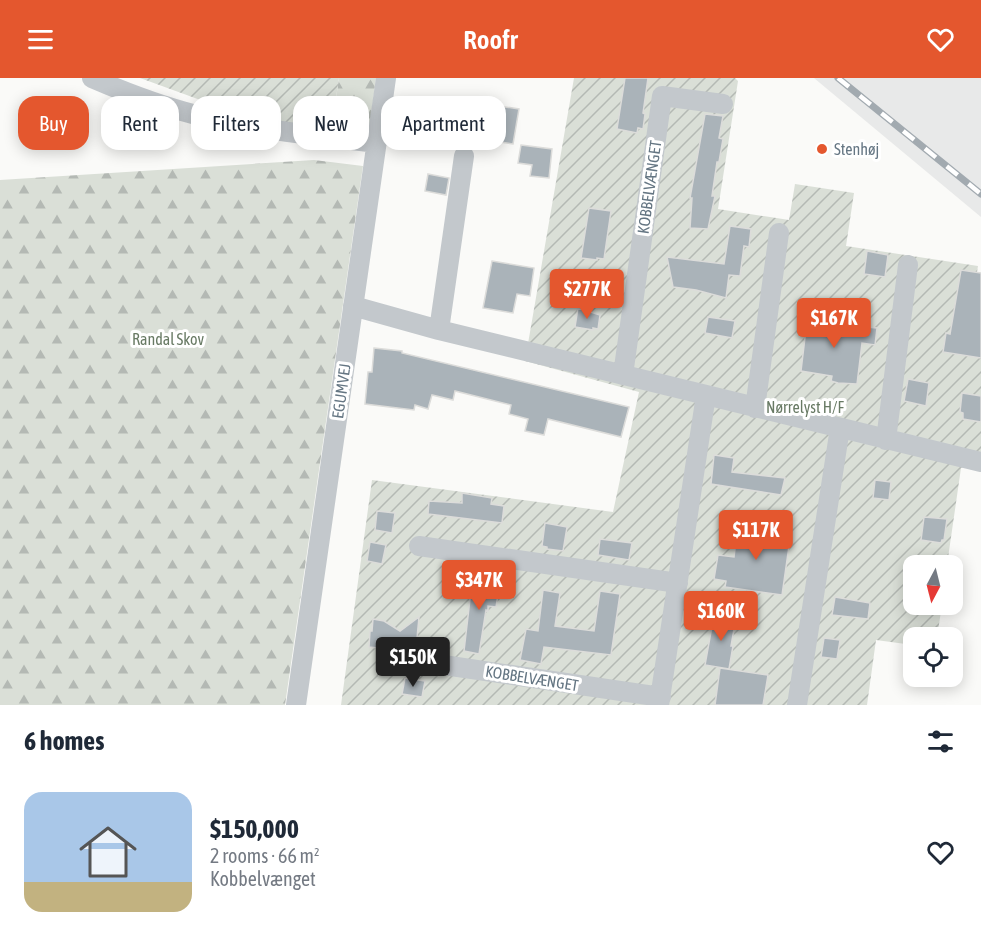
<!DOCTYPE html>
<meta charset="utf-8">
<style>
:root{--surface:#fff;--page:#f2f2f3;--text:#1f2937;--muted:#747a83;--line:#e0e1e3;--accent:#e4572e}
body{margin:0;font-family:"Asap Condensed",sans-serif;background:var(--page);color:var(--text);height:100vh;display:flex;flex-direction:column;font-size:22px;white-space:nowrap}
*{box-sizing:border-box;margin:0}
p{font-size:20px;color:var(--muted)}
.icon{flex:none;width:33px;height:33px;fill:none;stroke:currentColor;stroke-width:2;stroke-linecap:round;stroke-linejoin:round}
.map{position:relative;height:627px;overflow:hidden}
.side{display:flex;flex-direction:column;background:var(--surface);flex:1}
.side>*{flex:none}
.hud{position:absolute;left:18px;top:18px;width:600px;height:54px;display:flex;gap:12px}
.needle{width:39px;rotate:187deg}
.controls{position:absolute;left:903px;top:477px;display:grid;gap:12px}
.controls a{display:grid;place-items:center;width:60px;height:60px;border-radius:12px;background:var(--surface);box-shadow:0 3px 15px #0003;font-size:30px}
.price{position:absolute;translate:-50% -51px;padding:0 14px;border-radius:6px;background:var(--accent);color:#fff;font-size:20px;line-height:39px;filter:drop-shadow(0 2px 3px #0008)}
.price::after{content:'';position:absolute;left:50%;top:36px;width:18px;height:14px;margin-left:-9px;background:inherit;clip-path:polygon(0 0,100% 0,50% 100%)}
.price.selected{background:#222;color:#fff}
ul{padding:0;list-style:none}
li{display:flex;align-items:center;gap:18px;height:150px;padding:0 24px}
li+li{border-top:2px solid var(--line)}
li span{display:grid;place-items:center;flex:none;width:168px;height:120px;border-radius:18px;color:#555}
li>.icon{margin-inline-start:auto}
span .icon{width:72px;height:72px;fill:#fffc;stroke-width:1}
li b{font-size:26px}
h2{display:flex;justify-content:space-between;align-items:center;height:72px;padding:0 24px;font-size:26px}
.tag{padding:0 21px;border-radius:18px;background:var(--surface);box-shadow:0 3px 15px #0003;font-size:21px;line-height:54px}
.tag.selected{background:var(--accent);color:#fff}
header{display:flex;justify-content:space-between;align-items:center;height:78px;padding:0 24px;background:var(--accent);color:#fff;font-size:27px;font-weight:600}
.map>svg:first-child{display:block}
</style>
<header><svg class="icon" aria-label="menu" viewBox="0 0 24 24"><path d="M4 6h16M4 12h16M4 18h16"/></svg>Roofr<svg class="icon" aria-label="heart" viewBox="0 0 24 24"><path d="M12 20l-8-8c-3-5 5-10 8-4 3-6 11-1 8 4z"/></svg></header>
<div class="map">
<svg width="981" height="627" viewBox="0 0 981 627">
<defs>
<pattern id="forest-firs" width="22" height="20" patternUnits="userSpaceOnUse" patternTransform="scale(1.5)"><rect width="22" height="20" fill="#dadfd7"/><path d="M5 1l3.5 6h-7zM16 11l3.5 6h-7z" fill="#b4b9b4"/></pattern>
<pattern id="garden-furrows" width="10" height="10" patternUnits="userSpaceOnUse" patternTransform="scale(1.5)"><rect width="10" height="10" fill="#dadfd7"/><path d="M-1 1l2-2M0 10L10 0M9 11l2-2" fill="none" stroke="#b4b9b4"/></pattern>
</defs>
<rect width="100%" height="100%" fill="#fafaf8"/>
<path fill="#e8e9e9" d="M814 0H981V139Z"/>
<path fill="url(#forest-firs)" d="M339 0H376L369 54 331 53Z
M314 82 363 88 285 627H0V102Z"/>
<path fill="url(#garden-furrows)" d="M140 0H339L331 53 266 46Z
M574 0H735L738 3 718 131 789 142 795 106 854 115 846 168 978 188 970 237 981 239V386L961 390 947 487 914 488V526L942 527 937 559 914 560 913 567 876 562 867 627H341L372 402 613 434 639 314 525 283Z"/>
<path fill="#aab3b9" stroke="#dcdcda" stroke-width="1.5" d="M625 0H648L643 35 645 36 643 51 638 50 637 55 617 51Z
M439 19 519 31 513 66 434 54Z
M705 36 723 38 719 60 723 61 719 84H717L712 118H715L708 151 690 150 692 120H690Z
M521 67 552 71 549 100 530 98 532 87 518 85Z
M428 96 449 100 446 117 425 113Z
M589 130 611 133 604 181 597 180V182L581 180Z
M730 148 751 151 749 169 744 168 740 198 729 197 726 220 696 212 673 209 667 179 724 186Z
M867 173 888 177 885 199 864 196Z
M492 183 534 190 530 218 517 216 513 235 483 230Z
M961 192 981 195V280L943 274 946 255 950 256Z
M578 230 600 237 598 251 593 250V252L575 249Z
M806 232 823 234 821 248 854 252 855 248 877 250 875 267 862 265 857 306 838 305 831 303 832 298 801 293 806 251H804Z
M708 239 735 243 732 260 705 255Z
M374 270 402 273V275L629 329 621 359 548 341 544 357 525 353 528 341 509 336 511 327 455 313 453 322 432 317 428 331 415 327 414 332 365 326 368 294H372Z
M908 301 929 305 926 328 904 323Z
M962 315 981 318V344L963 341V335L960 334Z
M714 377 734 380 732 394 785 400 781 417 711 406Z
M875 402 891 404 889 422 873 420Z
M462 415 492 420 491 426 504 428 502 445 428 436 429 423 462 425Z
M377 433 395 435 392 455 375 452Z
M924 439 947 441 944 462H942L941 465 921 462Z
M545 445 567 449 563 473 547 471V469L542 468Z
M738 447 791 454 782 517 725 509 726 503 714 501 718 477 734 479Z
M600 461 632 465 629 482 598 477Z
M370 464 386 467 382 486 367 483Z
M478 495 493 497 491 509 499 510 496 529 488 528V533L486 532 479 576 464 573 472 504 476 505Z
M543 512 560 515 555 548 594 553 600 513 620 516 611 577 544 569 541 586 520 582 526 551 538 553Z
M835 519 870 525 868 541 832 537Z
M714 537 736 540 731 568H733L729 591 705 587Z
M419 539 416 571 404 569 396 572 369 569 370 553H372L373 541 384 543 400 553Z
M824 560 840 562 837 581 821 579Z
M720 590 768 597 763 627H715Z
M405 600 425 603 422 619 402 616Z"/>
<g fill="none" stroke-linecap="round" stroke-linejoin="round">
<path stroke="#c3c8cc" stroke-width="20" d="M92 0C129 16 166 30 205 39 261 52 319 58 377 65
M353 228 439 252 981 384
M439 252 464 78
M623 297 662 18 723 26
M755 330 779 155
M886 362 908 187
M419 468 678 505
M403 581 661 619
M296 627 386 0
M659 627 706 317
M797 627 840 350"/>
<defs>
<path id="rail" d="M838 0 981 116"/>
</defs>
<use href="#rail" stroke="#a2aab0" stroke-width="7"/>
<use href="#rail" stroke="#fff" stroke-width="4.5" stroke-dasharray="14" stroke-linecap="butt"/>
</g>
<circle fill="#e4572e" stroke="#fff" stroke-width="2" cx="822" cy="71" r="6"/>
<g text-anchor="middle" stroke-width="6" stroke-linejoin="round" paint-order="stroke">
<g font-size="16" fill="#657683" stroke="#fff" text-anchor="start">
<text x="834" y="77">Stenhøj</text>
</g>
<g font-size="16" fill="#657683" stroke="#fff">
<text transform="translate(649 109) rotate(-82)" y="6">KOBBELVÆNGET</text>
<text transform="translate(341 313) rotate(-82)" y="6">EGUMVEJ</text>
<text transform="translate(532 600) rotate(9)" y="6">KOBBELVÆNGET</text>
</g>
<g font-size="16" fill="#687a64" stroke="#fff">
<text x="168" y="267">Randal Skov</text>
<text x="805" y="335">Nørrelyst H/F</text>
</g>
</g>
</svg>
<div class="controls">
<a><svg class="needle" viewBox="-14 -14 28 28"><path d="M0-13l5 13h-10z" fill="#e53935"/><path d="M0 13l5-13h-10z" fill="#747a83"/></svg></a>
<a><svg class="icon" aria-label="locate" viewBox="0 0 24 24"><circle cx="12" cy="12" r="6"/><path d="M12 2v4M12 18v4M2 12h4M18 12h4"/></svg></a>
</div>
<b class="price" style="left:587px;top:242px">$277K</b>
<b class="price" style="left:834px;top:271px">$167K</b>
<b class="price" style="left:756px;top:483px">$117K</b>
<b class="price" style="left:479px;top:533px">$347K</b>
<b class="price" style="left:721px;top:564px">$160K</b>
<b class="price selected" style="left:413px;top:610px">$150K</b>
<div class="hud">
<a class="tag selected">Buy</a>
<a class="tag">Rent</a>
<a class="tag">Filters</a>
<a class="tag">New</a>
<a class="tag">Apartment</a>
</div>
</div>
<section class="side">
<h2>6 homes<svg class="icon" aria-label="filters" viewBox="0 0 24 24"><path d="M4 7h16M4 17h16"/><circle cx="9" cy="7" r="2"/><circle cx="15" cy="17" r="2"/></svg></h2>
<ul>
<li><span style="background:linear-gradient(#a9c7e8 75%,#c2b280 0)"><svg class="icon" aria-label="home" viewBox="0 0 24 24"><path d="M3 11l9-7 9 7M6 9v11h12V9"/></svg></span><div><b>$150,000</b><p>2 rooms · 66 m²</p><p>Kobbelvænget</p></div><svg class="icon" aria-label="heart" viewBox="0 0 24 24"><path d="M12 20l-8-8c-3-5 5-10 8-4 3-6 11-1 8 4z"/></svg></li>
</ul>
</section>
